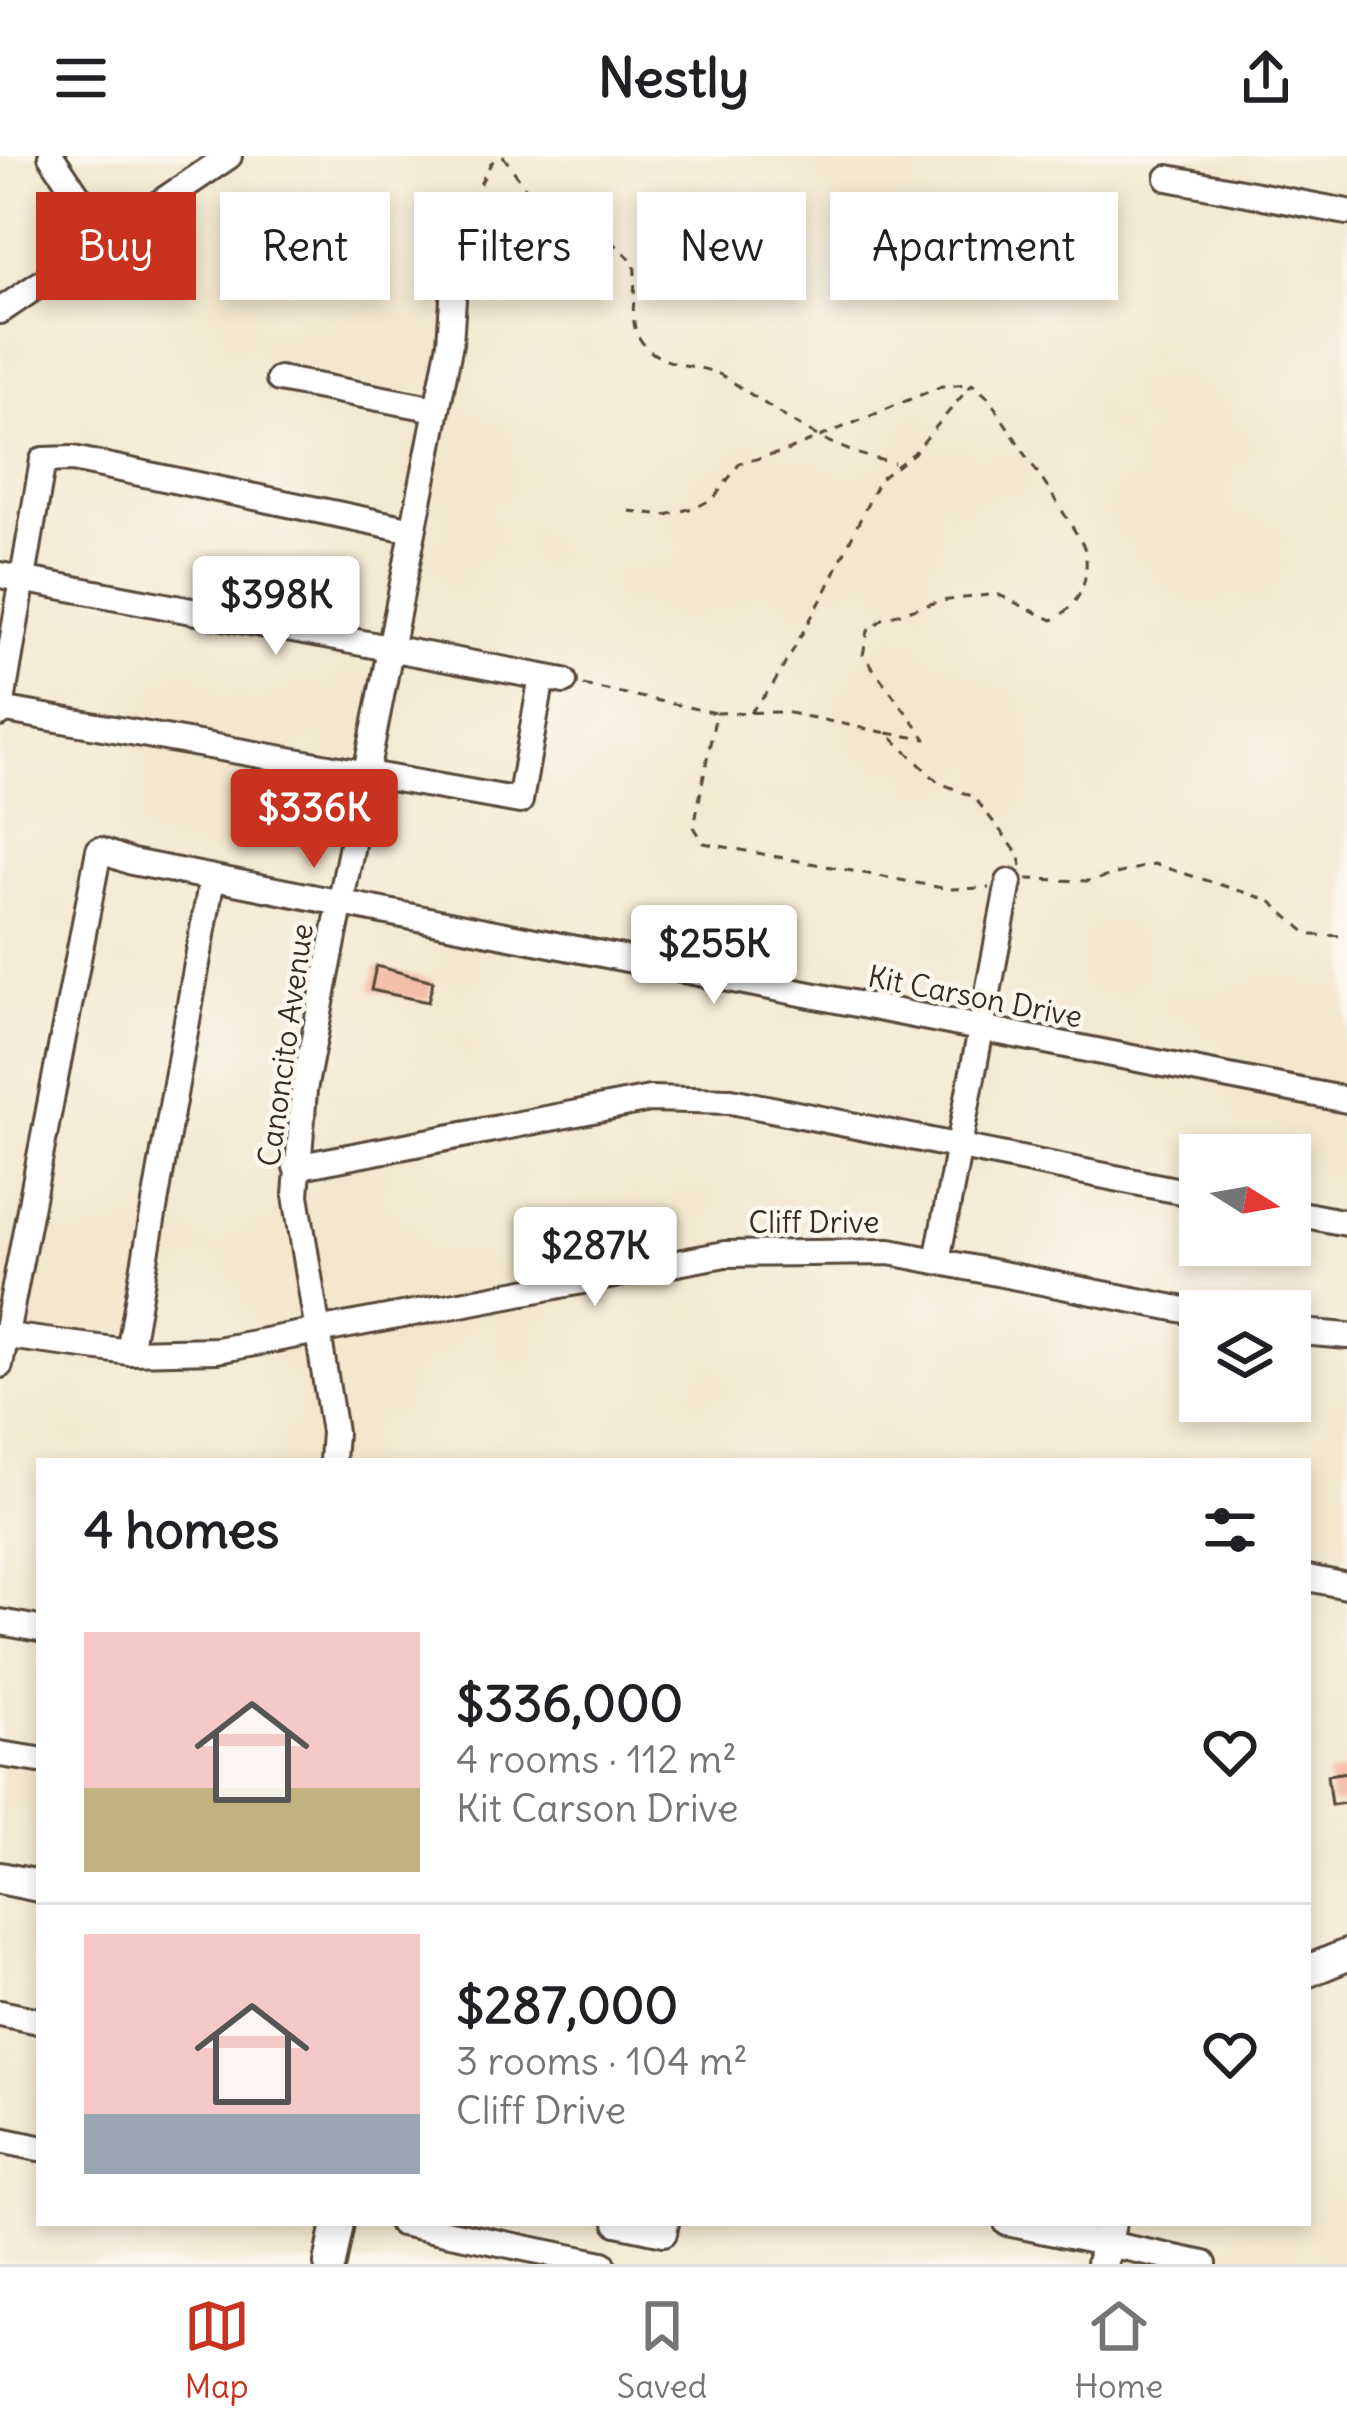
<!DOCTYPE html>
<meta charset="utf-8">
<style>
:root{--surface:#fff;--page:#f6f6f6;--text:#202124;--muted:#757577;--line:#e0e0e0;--accent:#c8321e}
body{margin:0;font-family:Delius,sans-serif;background:var(--page);color:var(--text);height:100vh;display:flex;flex-direction:column;font-size:45px;white-space:nowrap}
*{box-sizing:border-box;margin:0}
p{font-size:39px;color:var(--muted)}
.icon{flex:none;width:66px;height:66px;fill:none;stroke:currentColor;stroke-width:2;stroke-linecap:round;stroke-linejoin:round}
.map{position:relative;flex:1;overflow:hidden}
.details{position:absolute;left:36px;top:1302px;width:1275px;height:768px;display:flex;flex-direction:column;background:var(--surface);border-radius:0px;box-shadow:0 6px 18px #0003}
.details>*{flex:none}
.top-card{position:absolute;left:36px;top:36px;width:1275px;height:108px;display:flex;gap:24px}
.needle{width:78px;rotate:101deg}
.tools{position:absolute;left:1179px;top:978px;display:grid;gap:24px}
.tools a{display:grid;place-items:center;width:132px;height:132px;border-radius:0px;background:var(--surface);box-shadow:0 6px 18px #0003;font-size:60px}
.price{position:absolute;translate:-50% -102px;padding:0 27px;border-radius:12px;background:#fff;color:#222;font-size:39px;line-height:78px;filter:drop-shadow(0 3px 6px #0008)}
.price::after{content:'';position:absolute;left:50%;top:72px;width:36px;height:27px;margin-left:-18px;background:inherit;clip-path:polygon(0 0,100% 0,50% 100%)}
.price.current{background:var(--accent);color:#fff}
ul{padding:0;list-style:none}
li{display:flex;align-items:center;gap:36px;height:300px;padding:0 48px}
li+li{border-top:3px solid var(--line)}
li span{display:grid;place-items:center;flex:none;width:336px;height:240px;border-radius:0px;color:#555}
li>.icon{margin-inline-start:auto}
span .icon{width:144px;height:144px;fill:#fffc;stroke-width:1}
li b{font-size:51px}
h2{display:flex;justify-content:space-between;align-items:center;height:144px;padding:0 48px;font-size:51px}
.tag{padding:0 42px;border-radius:0px;background:var(--surface);box-shadow:0 6px 18px #0003;font-size:42px;line-height:108px}
.tag.current{background:var(--accent);color:#fff}
header{display:flex;justify-content:space-between;align-items:center;height:156px;padding:0 48px;background:var(--surface);font-size:54px;font-weight:700}
.dock{display:flex;justify-content:space-around;align-items:center;height:168px;border-top:3px solid var(--line);background:var(--surface);font-size:33px;color:var(--muted)}
.dock a{display:grid;justify-items:center;gap:6px}
.dock .current{color:var(--accent)}
.map>svg:first-child{display:block}
</style>
<header><svg class="icon" aria-label="menu" viewBox="0 0 24 24"><path d="M4 6h16M4 12h16M4 18h16"/></svg>Nestly<svg class="icon" aria-label="share" viewBox="0 0 24 24"><path d="M12 15V3M7 8l5-5 5 5M5 13v7h14v-7"/></svg></header>
<div class="map">
<svg width="1347" height="2108" viewBox="0 0 1347 2108">
<rect width="100%" height="100%" fill="#fbf7ec"/>
<filter id="ink" filterUnits="userSpaceOnUse"><feTurbulence type="fractalNoise" baseFrequency=".00833" numOctaves="2"/><feDisplacementMap in="SourceGraphic" scale="24" xChannelSelector="R" yChannelSelector="G"/><feConvolveMatrix kernelMatrix="1 2 1 2 8 2 1 2 1" color-interpolation-filters="sRGB"/></filter>
<filter id="wash" filterUnits="userSpaceOnUse"><feTurbulence type="fractalNoise" baseFrequency=".004" numOctaves="4" result="noise"/><feDisplacementMap in="SourceGraphic" scale="48" xChannelSelector="R" yChannelSelector="G"/><feGaussianBlur stdDeviation="2.7" result="paint"/><feColorMatrix in="noise" values="0 0 0 0 0 0 0 0 0 0 0 0 0 0 0 0 0 1.4 0 .05"/><feComposite in="paint" operator="in"/></filter>
<g filter="url(#wash)">
<rect width="100%" height="100%" fill="#f3e7ce"/>
<g id="blocks">
<path fill="#f2b29c" d="M376 810 433 825 428 846 371 834Z
M1347 1616V1647L1331 1649 1327 1619Z"/>
</g>
</g>
<g filter="url(#ink)">
<use href="#blocks" fill-opacity="0" stroke="#574638" stroke-width="3"/>
<g fill="none" stroke-linecap="round" stroke-linejoin="round">
<defs>
<path id="minor" d="M51 0 105 80
M1168 22 1347 56
M0 155 229 0
M279 223 436 253
M0 419 564 525
M1 553 520 645 542 521
M0 558 43 304 73 303 413 374
M296 1011 650 943 731 945 1200 1039
M1290 1056 1347 1067
M937 1105 1009 726
M1290 1175 1347 1180
M0 1179 129 1196 217 1194 725 1098 890 1096 1200 1157
M129 1196 212 722
M0 1209 99 694 132 706 1347 944
M332 1305 334 1276 296 1039 304 934 450 187 454 129
M1308 1422 1347 1430
M0 1466 39 1473
M0 1598 39 1604
M0 1857 39 1865
M0 1984 39 1992
M401 2067 603 2108
M617 2067 664 2077 666 2067
M1007 2067 1204 2108"/>
<path id="major" d="M0 1722 39 1730
M1308 1815 1347 1799
M330 2108 338 2067
M1102 2108 1110 2067"/>
</defs>
<use href="#minor" stroke="#574638" stroke-width="30"/>
<use href="#major" stroke="#574638" stroke-width="36"/>
<path stroke="#574638" stroke-width="3" stroke-dasharray="9 9" stroke-linecap="butt" d="M503 0 550 66 615 88 634 106C638 128 628 162 638 180 659 217 697 203 728 223 784 260 826 294 894 307
M449 111 452 83 491 7 500 0
M629 355 666 359 697 351 714 342 740 307 784 296 942 230 970 228
M583 529 716 557 694 671 704 687 948 733 989 732
M716 557 785 556 887 577 938 626 974 641 1020 700 1021 710
M750 557 772 531 824 439 879 324 914 297 972 228 989 242C1002 264 1083 383 1085 394 1090 425 1079 451 1052 464L997 438 940 445 884 462 868 475 863 499 926 583 887 577
M1027 723 1090 725 1154 708 1269 744 1309 779 1347 780"/>
<use href="#minor" stroke="#fff" stroke-width="24"/>
<use href="#major" stroke="#fff" stroke-width="30"/>
</g>
</g>
<g text-anchor="middle" stroke-width="9" stroke-linejoin="round" paint-order="stroke">
<g font-size="30" fill="#3b2a1e" stroke="#fbf7ec">
<text transform="translate(975 841) rotate(11)" y="10">Kit Carson Drive</text>
<text transform="translate(286 889) rotate(-82)" y="10">Canoncito Avenue</text>
<text x="814" y="1077">Cliff Drive</text>
</g>
</g>
</svg>
<div class="tools">
<a><svg class="needle" viewBox="-14 -14 28 28"><path d="M0-13l5 13h-10z" fill="#e53935"/><path d="M0 13l5-13h-10z" fill="#757577"/></svg></a>
<a><svg class="icon" aria-label="layers" viewBox="0 0 24 24"><path d="M12 4l9 5-9 5-9-5zM3 14l9 5 9-5"/></svg></a>
</div>
<b class="price" style="left:276px;top:502px">$398K</b>
<b class="price current" style="left:314px;top:715px">$336K</b>
<b class="price" style="left:714px;top:851px">$255K</b>
<b class="price" style="left:595px;top:1153px">$287K</b>
<div class="top-card">
<a class="tag current">Buy</a>
<a class="tag">Rent</a>
<a class="tag">Filters</a>
<a class="tag">New</a>
<a class="tag">Apartment</a>
</div>
<section class="details">
<h2>4 homes<svg class="icon" aria-label="filters" viewBox="0 0 24 24"><path d="M4 7h16M4 17h16"/><circle cx="9" cy="7" r="2"/><circle cx="15" cy="17" r="2"/></svg></h2>
<ul>
<li><span style="background:linear-gradient(#f6c9c9 65%,#c2b280 0)"><svg class="icon" aria-label="home" viewBox="0 0 24 24"><path d="M3 11l9-7 9 7M6 9v11h12V9"/></svg></span><div><b>$336,000</b><p>4 rooms · 112 m²</p><p>Kit Carson Drive</p></div><svg class="icon" aria-label="heart" viewBox="0 0 24 24"><path d="M12 20l-8-8c-3-5 5-10 8-4 3-6 11-1 8 4z"/></svg></li>
<li><span style="background:linear-gradient(#f6c9c9 75%,#9aa5b1 0)"><svg class="icon" aria-label="home" viewBox="0 0 24 24"><path d="M3 11l9-7 9 7M6 9v11h12V9"/></svg></span><div><b>$287,000</b><p>3 rooms · 104 m²</p><p>Cliff Drive</p></div><svg class="icon" aria-label="heart" viewBox="0 0 24 24"><path d="M12 20l-8-8c-3-5 5-10 8-4 3-6 11-1 8 4z"/></svg></li>
</ul>
</section>
</div>
<nav class="dock">
<a class="current"><svg class="icon" aria-label="map" viewBox="0 0 24 24"><path d="M3 6l6-2 6 2 6-2v14l-6 2-6-2-6 2zM9 4v14M15 6v14"/></svg>Map</a>
<a><svg class="icon" aria-label="saved" viewBox="0 0 24 24"><path d="M7 4h10v16l-5-4-5 4z"/></svg>Saved</a>
<a><svg class="icon" aria-label="home" viewBox="0 0 24 24"><path d="M3 11l9-7 9 7M6 9v11h12V9"/></svg>Home</a>
</nav>
